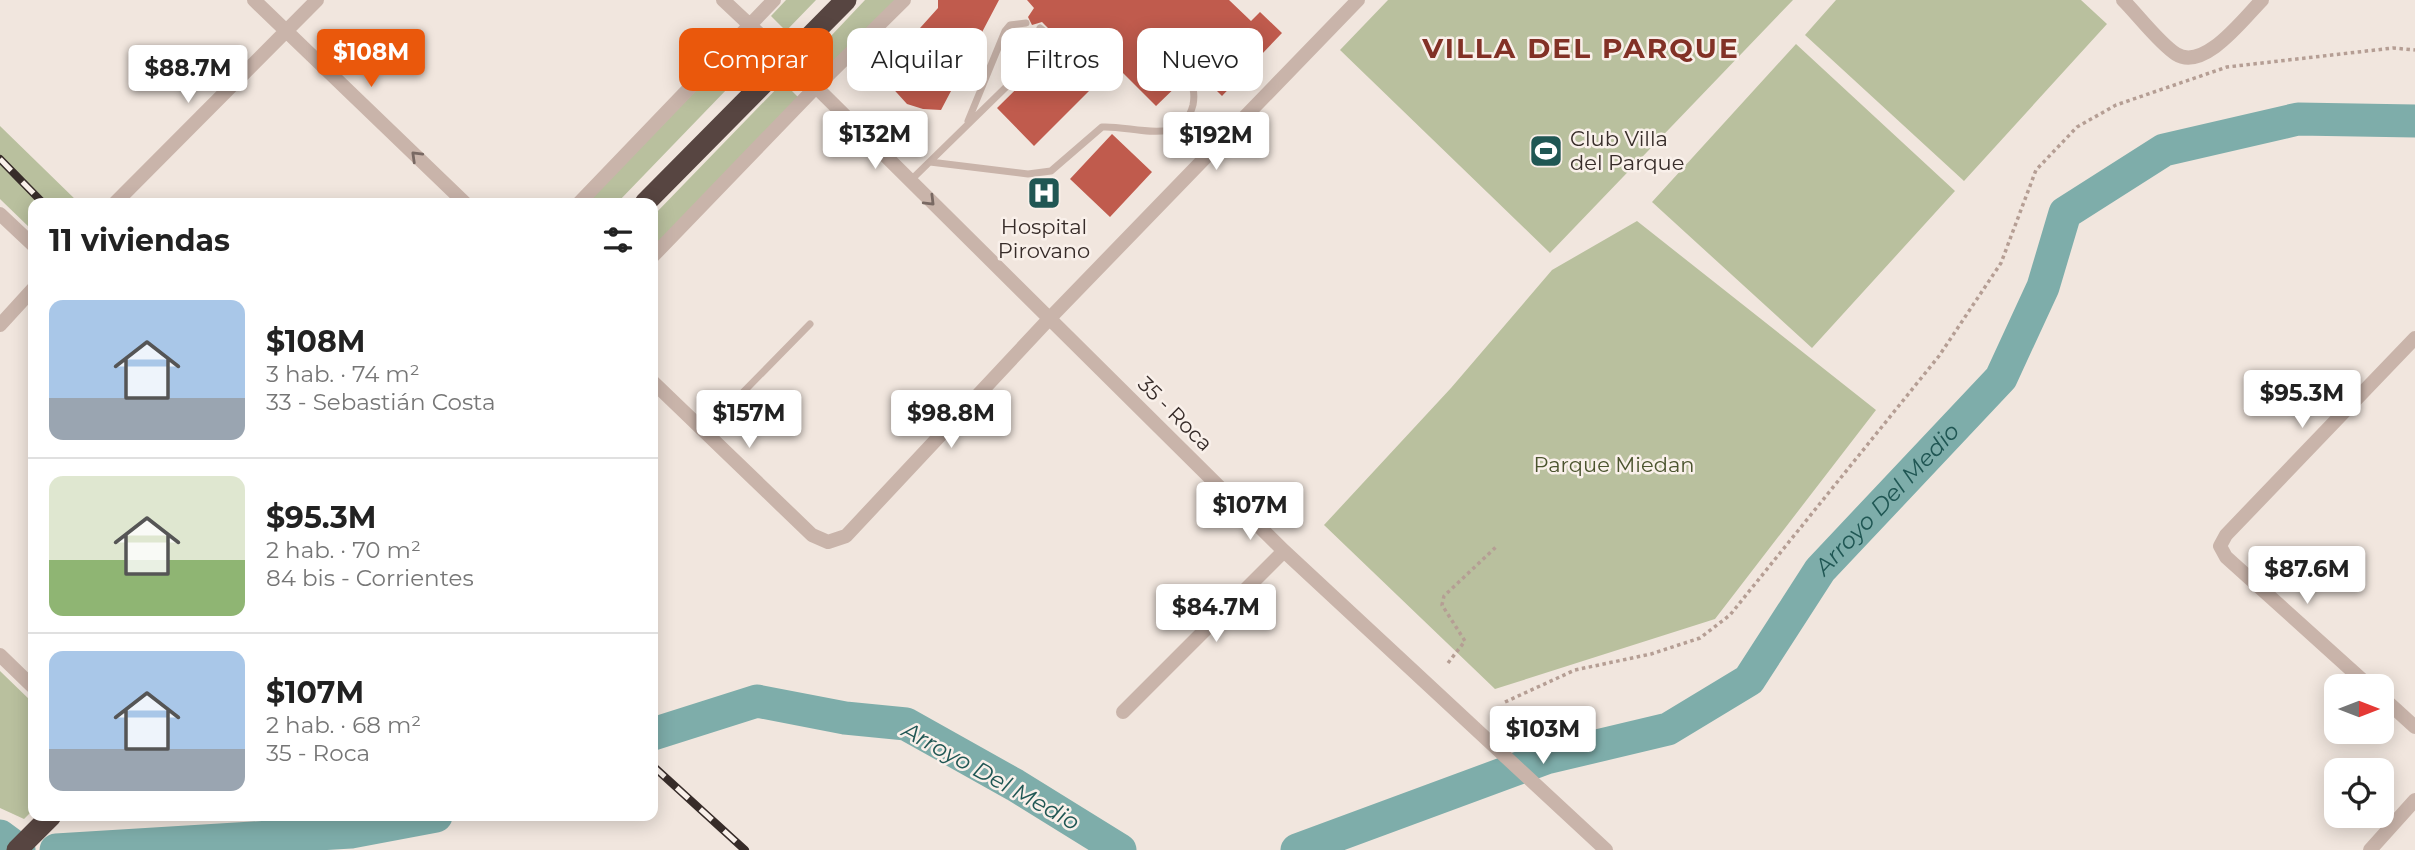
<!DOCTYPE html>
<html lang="es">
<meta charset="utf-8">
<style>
:root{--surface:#fff;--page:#f2f2f2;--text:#222;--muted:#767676;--line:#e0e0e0;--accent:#ea580c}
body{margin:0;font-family:Montserrat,sans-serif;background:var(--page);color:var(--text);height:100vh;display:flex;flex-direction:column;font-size:26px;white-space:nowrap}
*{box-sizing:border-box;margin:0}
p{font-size:23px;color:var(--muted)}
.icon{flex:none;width:38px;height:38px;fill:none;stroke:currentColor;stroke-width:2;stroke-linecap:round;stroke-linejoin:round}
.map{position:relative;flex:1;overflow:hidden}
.panel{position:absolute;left:28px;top:198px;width:630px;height:623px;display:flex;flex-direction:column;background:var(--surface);border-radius:14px;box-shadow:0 4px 18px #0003}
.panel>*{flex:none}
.top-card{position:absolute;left:679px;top:28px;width:665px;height:63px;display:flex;gap:14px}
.needle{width:46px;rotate:90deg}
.buttons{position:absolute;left:2324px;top:674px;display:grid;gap:14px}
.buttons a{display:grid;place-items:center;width:70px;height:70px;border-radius:14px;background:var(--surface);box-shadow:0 4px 18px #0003;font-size:35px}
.price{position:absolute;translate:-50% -60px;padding:0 16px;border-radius:7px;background:#fff;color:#222;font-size:23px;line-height:46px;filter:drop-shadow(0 2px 4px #0008)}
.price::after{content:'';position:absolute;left:50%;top:42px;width:21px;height:16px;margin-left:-10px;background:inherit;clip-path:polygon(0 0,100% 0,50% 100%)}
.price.on{background:var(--accent);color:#fff}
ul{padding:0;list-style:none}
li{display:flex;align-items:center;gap:21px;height:175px;padding:0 21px}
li+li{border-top:2px solid var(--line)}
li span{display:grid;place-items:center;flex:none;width:196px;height:140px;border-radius:14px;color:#555}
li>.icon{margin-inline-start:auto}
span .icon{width:84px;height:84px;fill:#fffc;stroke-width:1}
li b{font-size:30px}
h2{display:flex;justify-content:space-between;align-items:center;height:84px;padding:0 21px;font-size:30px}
.pill{padding:0 24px;border-radius:14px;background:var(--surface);box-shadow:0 4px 18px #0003;font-size:24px;line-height:63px}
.pill.on{background:var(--accent);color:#fff}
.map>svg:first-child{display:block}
</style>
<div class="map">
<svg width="2415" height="850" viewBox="0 0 2415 850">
<rect width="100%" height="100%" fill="#f1e6de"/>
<path fill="#b9c09e" d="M786 0H816L786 31 771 16Z
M865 0H895L828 70 813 55Z
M1388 0H1793L1550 253 1340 50Z
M1836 0H2081L2107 24 1964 181 1805 35Z
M741 44 756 59 617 203H587Z
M1796 44 1955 191 1812 348 1652 202Z
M783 82 798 97 653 248V216Z
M0 126 79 203H33V231L0 199Z
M1637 221 1876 410 1715 619 1495 689 1324 525 1451 388 1552 270Z
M0 671 33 703V810L24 819 0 808Z"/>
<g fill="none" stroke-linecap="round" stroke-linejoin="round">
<g stroke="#7eadaa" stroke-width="33">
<path d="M653 734 757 701 845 718 906 724 1015 785 1120 850"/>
<path d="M0 836 19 850"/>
<path d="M56 850 351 832 436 816"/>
<path id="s1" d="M1297 850 1546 758 1668 729 1749 680 1820 570 2001 378 2043 287 2065 213 2164 150 2298 119 2415 121"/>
</g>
</g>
<path fill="#c05b4d" d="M938 0H999L941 110 923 109 907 104 897 93 888 83 885 67 938 8Z
M1027 0H1229L1251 21 1260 12 1282 33 1222 96 1194 68 1192 71 1174 55 1169 63 1183 80 1156 106 1115 65 1034 146 997 108 1068 38 1051 36 1052 32 1042 22 1032 25 1028 17 1034 8Z
M1112 134 1152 172 1110 217 1070 179Z"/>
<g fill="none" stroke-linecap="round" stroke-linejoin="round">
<path stroke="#b59e94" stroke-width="3.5" stroke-dasharray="3.5 3.5" stroke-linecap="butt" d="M1448 663 1465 641 1442 605 1444 596 1497 546
M1505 702 1575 670 1651 654 1700 638 1730 615 1939 356 2001 263 2036 170 2077 127 2116 105 2227 67 2393 48 2415 50"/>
<path stroke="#c9b4aa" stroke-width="7" d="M968 121 1005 31 1010 25 1026 23
M930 162 1028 174 1051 171 1102 127C1133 125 1182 148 1193 105 1197 85 1187 74 1175 61
M910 181 1045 49V32L1040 28
M705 431 810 324"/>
<path stroke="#c9b4aa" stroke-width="14" d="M254 0 465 203
M723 0 816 87 1284 551 1606 850
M2123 0C2138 15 2159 43 2176 54 2204 72 2244 18 2262 0
M115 203 317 0
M579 203 774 0
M0 214 33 245
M653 256 816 87 904 0
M0 325 33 289
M653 382 812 535 828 542 846 536 1049 319 1358 0
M0 655 33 687
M2369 686 2226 557 2220 546 2226 535 2415 338
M2382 697 2415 727
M1123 712 1284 551
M2370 850 2415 800"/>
<path stroke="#574541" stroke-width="21" d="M645 203 846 0
M17 850 51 816"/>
<defs>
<path id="rail" d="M0 159 43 203
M653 766 745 850"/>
</defs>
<use href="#rail" stroke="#372c29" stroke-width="8"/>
<use href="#rail" stroke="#f9f0ea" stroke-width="5" stroke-dasharray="16" stroke-linecap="butt"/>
</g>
<defs><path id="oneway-chevron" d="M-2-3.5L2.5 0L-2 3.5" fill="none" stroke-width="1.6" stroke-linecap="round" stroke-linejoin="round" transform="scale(1.75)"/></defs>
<g stroke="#796963">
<use href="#oneway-chevron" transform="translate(416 156) rotate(-136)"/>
<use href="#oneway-chevron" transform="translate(930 201) rotate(45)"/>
</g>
<defs>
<symbol id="stadium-square" viewBox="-11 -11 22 22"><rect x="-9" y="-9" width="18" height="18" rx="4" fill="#205754" stroke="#f9f0ea"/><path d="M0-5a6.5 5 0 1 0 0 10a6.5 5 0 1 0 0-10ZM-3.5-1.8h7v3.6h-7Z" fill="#fff"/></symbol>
<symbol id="hospital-square" viewBox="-11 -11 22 22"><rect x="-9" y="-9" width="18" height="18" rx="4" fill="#205754" stroke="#f9f0ea"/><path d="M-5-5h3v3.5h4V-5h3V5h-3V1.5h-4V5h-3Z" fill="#fff"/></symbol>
</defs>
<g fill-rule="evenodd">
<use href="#stadium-square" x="1527" y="132" width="38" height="38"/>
<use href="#hospital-square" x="1025" y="174" width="38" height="38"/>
</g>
<g text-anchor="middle" stroke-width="5" stroke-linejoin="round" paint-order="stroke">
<g font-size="21" fill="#372c29" stroke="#f9f0ea" text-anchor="start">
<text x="1570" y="146">Club Villa<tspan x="1570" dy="24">del Parque</tspan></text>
<text x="1044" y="234" text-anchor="middle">Hospital<tspan x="1044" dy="24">Pirovano</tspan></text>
</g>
<g font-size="21" fill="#372c29" stroke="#f9f0ea">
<text transform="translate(1175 414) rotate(45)" y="7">35 - Roca</text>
</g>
<g font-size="21" fill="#4b542e" stroke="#f9f0ea">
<text x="1614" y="472">Parque Miedan</text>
</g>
<g font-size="23" font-style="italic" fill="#205754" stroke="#f9f0ea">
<text dy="8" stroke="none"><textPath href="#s1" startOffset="714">Arroyo Del Medio</textPath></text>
<text transform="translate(991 776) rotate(29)" y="8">Arroyo Del Medio</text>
</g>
<g font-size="28" font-weight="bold" letter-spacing="2" fill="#823126" stroke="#f9f0ea">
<text x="1581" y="58">VILLA DEL PARQUE</text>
</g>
</g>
</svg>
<div class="buttons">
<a><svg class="needle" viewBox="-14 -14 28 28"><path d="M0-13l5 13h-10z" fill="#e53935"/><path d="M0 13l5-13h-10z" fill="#767676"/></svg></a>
<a><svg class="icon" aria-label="locate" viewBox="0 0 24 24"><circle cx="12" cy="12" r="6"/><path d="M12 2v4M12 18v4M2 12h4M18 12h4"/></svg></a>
</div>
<b class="price on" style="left:371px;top:89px">$108M</b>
<b class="price" style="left:188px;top:105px">$88.7M</b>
<b class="price" style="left:875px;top:171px">$132M</b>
<b class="price" style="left:1216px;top:172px">$192M</b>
<b class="price" style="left:2302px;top:430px">$95.3M</b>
<b class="price" style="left:749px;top:450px">$157M</b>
<b class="price" style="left:951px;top:450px">$98.8M</b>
<b class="price" style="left:1250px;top:542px">$107M</b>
<b class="price" style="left:2307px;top:606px">$87.6M</b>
<b class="price" style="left:1216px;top:644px">$84.7M</b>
<b class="price" style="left:1543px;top:766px">$103M</b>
<div class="top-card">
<a class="pill on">Comprar</a>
<a class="pill">Alquilar</a>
<a class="pill">Filtros</a>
<a class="pill">Nuevo</a>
</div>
<section class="panel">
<h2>11 viviendas<svg class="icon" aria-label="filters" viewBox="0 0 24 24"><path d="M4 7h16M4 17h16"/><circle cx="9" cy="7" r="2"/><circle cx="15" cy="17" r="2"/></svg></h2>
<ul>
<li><span style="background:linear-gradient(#a9c7e8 70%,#9aa5b1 0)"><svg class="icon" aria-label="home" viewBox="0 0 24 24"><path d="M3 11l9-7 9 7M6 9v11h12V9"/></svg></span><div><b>$108M</b><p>3 hab. · 74 m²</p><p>33 - Sebastián Costa</p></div></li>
<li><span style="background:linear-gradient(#dfe7d0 60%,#8fb573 0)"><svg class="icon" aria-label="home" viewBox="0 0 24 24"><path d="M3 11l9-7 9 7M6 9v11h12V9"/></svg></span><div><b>$95.3M</b><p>2 hab. · 70 m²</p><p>84 bis - Corrientes</p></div></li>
<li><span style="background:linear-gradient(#a9c7e8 70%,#9aa5b1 0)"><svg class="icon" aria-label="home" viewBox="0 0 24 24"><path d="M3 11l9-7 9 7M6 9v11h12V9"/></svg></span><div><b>$107M</b><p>2 hab. · 68 m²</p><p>35 - Roca</p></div></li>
</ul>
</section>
</div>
